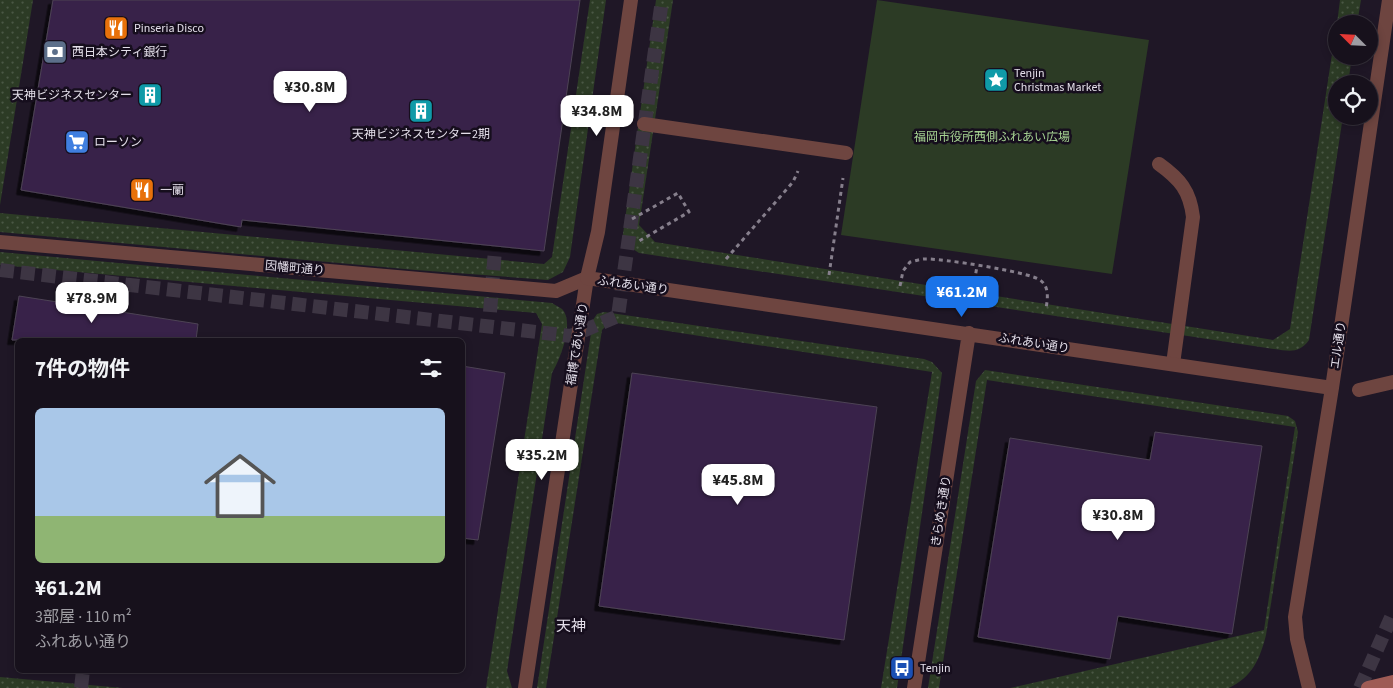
<!DOCTYPE html>
<html lang="ja">
<meta charset="utf-8">
<style>
:root{--surface:#17111c;--page:#241f29;--text:#f1f3f6;--muted:#9e9da3;--line:#36313b;--accent:#1a73e8}
body{margin:0;font-family:"Source Sans 3","Noto Sans JP",sans-serif;background:var(--page);color:var(--text);height:100vh;display:flex;flex-direction:column;font-size:19px;white-space:nowrap}
*{box-sizing:border-box;margin:0}
p{font-size:16px;color:var(--muted)}
.icon{flex:none;width:28px;height:28px;fill:none;stroke:currentColor;stroke-width:2;stroke-linecap:round;stroke-linejoin:round}
.map{position:relative;flex:1;overflow:hidden}
.drawer{position:absolute;left:15px;top:338px;width:450px;height:335px;display:flex;flex-direction:column;background:var(--surface);border-radius:8px;box-shadow:0 2px 8px #0003,0 0 0 1px var(--line)}
.drawer>*{flex:none}
.needle{width:32px;rotate:294deg}
.controls{position:absolute;left:1328px;top:15px;display:grid;gap:10px}
.controls a{display:grid;place-items:center;width:50px;height:50px;border-radius:50%;background:var(--surface);box-shadow:0 2px 8px #0003,0 0 0 1px var(--line);font-size:25px}
.price{position:absolute;translate:-50% -42px;padding:0 11px;border-radius:10px;background:#fff;color:#222;font-size:16px;line-height:32px;filter:drop-shadow(0 1px 2px #0008)}
.price::after{content:'';position:absolute;left:50%;top:30px;width:15px;height:11px;margin-left:-8px;background:inherit;clip-path:polygon(0 0,100% 0,50% 100%)}
.price.selected{background:var(--accent);color:#fff}
ul{padding:0;list-style:none}
li{display:grid;align-content:center;gap:10px;height:265px;padding:0 20px}
li+li{border-top:1px solid var(--line)}
li span{display:grid;place-items:center;height:155px;border-radius:8px;color:#555}
li>.icon{margin-inline-start:auto}
span .icon{width:90px;height:90px;fill:#fffc;stroke-width:1}
li b{font-size:21px}
h2{display:flex;justify-content:space-between;align-items:center;height:60px;padding:0 20px;font-size:21px}
.map>svg:first-child{display:block}
</style>
<div class="map">
<svg width="1393" height="688" viewBox="0 0 1393 688">
<defs>
<pattern id="grass-dots" width="8" height="8" patternUnits="userSpaceOnUse" patternTransform="scale(1.25)"><rect width="8" height="8" fill="#2c3b25"/><path d="M2 2h.1M6 6h.1" fill="none" stroke="#4a5745" stroke-width="1.8" stroke-linecap="round"/></pattern>
<filter id="shadow"><feDropShadow dx="-4.5" dy="4.5" stdDeviation="0" flood-color="#0009"/></filter>
</defs>
<rect width="100%" height="100%" fill="#1f1726"/>
<path fill="url(#grass-dots)" d="M0 0H33L0 205Z
M590 0H606L570 257 563 272 548 280 416 270 0 232V213L544 264 552 257Z
M656 0H673L639 225 655 242 1273 340 1290 329 1336 28V56H1352L1348 84H1336V116H1343L1309 340C1299 354 1289 351 1274 349L639 253 624 243 623 234Z
M1340 0H1361L1357 24H1337Z
M0 252 552 303C555 305 559 307 562 309 575 322 560 360 552 373L507 671 512 688H486L542 324 536 313 0 265Z
M604 312 924 359 932 362 942 373 897 688H881L932 372 610 322 602 330 546 688H537L593 320 597 314Z
M985 370 1288 416 1295 421 1298 432 1266 635C1260 659 1252 677 1229 688H1010L1264 630 1295 427 987 380 939 688H928L976 381Z
M0 677 123 688H0Z"/>
<path fill="#2c3b25" d="M877 0 1149 40 1112 274 841 235Z"/>
<path fill="#382248" stroke="#4d4355" filter="url(#shadow)" d="M53 0H580L544 251 242 220 241 227 21 190Z
M19 296 198 324 196 340H12Z
M462 366 505 373 478 540 462 538Z
M632 373 877 407 844 640 599 606Z
M1155 432 1262 446 1232 634 1118 616 1110 659 978 637 1010 438 1150 460Z"/>
<g fill="none" stroke-linecap="round" stroke-linejoin="round">
<path stroke="#3d3543" stroke-width="14" stroke-dasharray="14 7" stroke-linecap="butt" d="M0 270 571 336 618 316 662 0
M490 312 495 250
M81 688 83 670
M1360 688 1393 613"/>
<path stroke="#867f8c" stroke-width="3" stroke-dasharray="4 4" stroke-linecap="butt" d="M632 219 678 193 689 212 639 241
M726 259 793 182 798 171
M829 275 843 178
M900 286 903 271 910 262C915 261 920 259 925 259 939 258 1030 272 1040 280 1049 286 1048 298 1046 308
M972 297 977 266"/>
<path stroke="#6e4540" stroke-width="14" d="M1159 164C1180 179 1190 191 1193 217L1173 364"/>
<path stroke="#6e4540" stroke-width="14" d="M644 124 846 153
M1359 390 1393 382"/>
<path stroke="#6e4540" stroke-width="14" d="M0 242 556 291 587 278
M525 688 587 278"/>
<path stroke="#6e4540" stroke-width="14" d="M631 0 598 232 587 278 1332 388
M914 688 969 333
M1309 688 1297 639 1295 617 1332 388 1389 0"/>
<path stroke="#9e5b55" stroke-width="14" d="M1368 688 1393 682"/>
</g>
<defs>
<symbol id="restaurant-square" viewBox="-11 -11 22 22"><rect x="-9" y="-9" width="18" height="18" rx="4" fill="#e8710a" stroke="#160e1d"/><path d="M-5-6h1v4h1v-4h1v4h1v-4h1v5L-1.5 .5V6h-2V.5L-5-1ZM5-6V6H3V1.5H1.5Q1.5-4 5-6Z" fill="#fff"/></symbol>
<symbol id="bank-square" viewBox="-11 -11 22 22"><rect x="-9" y="-9" width="18" height="18" rx="4" fill="#5c6f8a" stroke="#160e1d"/><path d="M-6-4H6V4H-6ZM0-2.3a2.3 2.3 0 1 0 0 4.6a2.3 2.3 0 1 0 0-4.6Z" fill="#fff"/></symbol>
<symbol id="sight-square" viewBox="-11 -11 22 22"><rect x="-9" y="-9" width="18" height="18" rx="4" fill="#0f9aa8" stroke="#160e1d"/><path d="M0-6L1.8-2.2L6-1.7L2.9 1.2L3.7 5.4L0 3.3L-3.7 5.4L-2.9 1.2L-6-1.7L-1.8-2.2Z" fill="#fff"/></symbol>
<symbol id="building-square" viewBox="-11 -11 22 22"><rect x="-9" y="-9" width="18" height="18" rx="4" fill="#0f9aa8" stroke="#160e1d"/><path d="M-4-6H4V6H1V3H-1V6H-4ZM-2.5-4.3h1.7v1.8h-1.7ZM.8-4.3h1.7v1.8H.8ZM-2.5-1h1.7V.8h-1.7ZM.8-1h1.7V.8H.8Z" fill="#fff"/></symbol>
<symbol id="supermarket-square" viewBox="-11 -11 22 22"><rect x="-9" y="-9" width="18" height="18" rx="4" fill="#3f7fe0" stroke="#160e1d"/><path d="M-6-5.5h2.5l.6 2H6L4.5 2H-2.5L-4.4-4H-6ZM-1.5 3.2a1.3 1.3 0 1 0 .1 0ZM3 3.2a1.3 1.3 0 1 0 .1 0Z" fill="#fff"/></symbol>
<symbol id="bus-square" viewBox="-11 -11 22 22"><rect x="-9" y="-9" width="18" height="18" rx="4" fill="#1a4fb4" stroke="#160e1d"/><path d="M-5-6H5V4H4V6H2V4H-2V6H-4V4H-5ZM-3.5-4V0h7V-4ZM-3.5 1.2v1.5H-2V1.2ZM2 1.2v1.5H3.5V1.2Z" fill="#fff"/></symbol>
</defs>
<g fill-rule="evenodd">
<use href="#restaurant-square" x="102" y="14" width="28" height="28"/>
<use href="#bank-square" x="41" y="38" width="28" height="28"/>
<use href="#sight-square" x="982" y="66" width="28" height="28"/>
<use href="#building-square" x="136" y="81" width="28" height="28"/>
<use href="#building-square" x="407" y="97" width="28" height="28"/>
<use href="#supermarket-square" x="63" y="128" width="28" height="28"/>
<use href="#restaurant-square" x="128" y="176" width="28" height="28"/>
<use href="#bus-square" x="888" y="654" width="28" height="28"/>
</g>
<g text-anchor="middle" stroke-width="5" stroke-linejoin="round" paint-order="stroke">
<g font-size="12" fill="#e4dfea" stroke="#160e1d" text-anchor="start">
<text x="134" y="32">Pinseria Disco</text>
<text x="72" y="56">西日本シティ銀行</text>
<text x="1014" y="77">Tenjin<tspan x="1014" dy="14">Christmas Market</tspan></text>
<text x="132" y="99" text-anchor="end">天神ビジネスセンター</text>
<text x="421" y="138" text-anchor="middle">天神ビジネスセンター2期</text>
<text x="94" y="146">ローソン</text>
<text x="160" y="194">一蘭</text>
<text x="920" y="672">Tenjin</text>
</g>
<g font-size="12" fill="#a5d291" stroke="#160e1d">
<text x="992" y="141">福岡市役所西側ふれあい広場</text>
</g>
<g font-size="12" fill="#e4dfea" stroke="#160e1d">
<text transform="translate(295 268) rotate(5)" y="4">因幡町通り</text>
<text transform="translate(633 285) rotate(8)" y="4">ふれあい通り</text>
<text transform="translate(1034 343) rotate(9)" y="4">ふれあい通り</text>
<text transform="translate(577 344) rotate(-81)" y="4">福博であい通り</text>
<text transform="translate(1338 345) rotate(-82)" y="4">エル通り</text>
<text transform="translate(941 511) rotate(-81)" y="4">きらめき通り</text>
</g>
<g font-size="15" fill="#e4dfea" stroke="#160e1d">
<text x="571" y="631">天神</text>
</g>
</g>
</svg>
<div class="controls">
<a><svg class="needle" viewBox="-14 -14 28 28"><path d="M0-13l5 13h-10z" fill="#e53935"/><path d="M0 13l5-13h-10z" fill="#9e9da3"/></svg></a>
<a><svg class="icon" aria-label="locate" viewBox="0 0 24 24"><circle cx="12" cy="12" r="6"/><path d="M12 2v4M12 18v4M2 12h4M18 12h4"/></svg></a>
</div>
<b class="price" style="left:310px;top:113px">¥30.8M</b>
<b class="price" style="left:597px;top:137px">¥34.8M</b>
<b class="price selected" style="left:962px;top:318px">¥61.2M</b>
<b class="price" style="left:92px;top:324px">¥78.9M</b>
<b class="price" style="left:542px;top:481px">¥35.2M</b>
<b class="price" style="left:738px;top:506px">¥45.8M</b>
<b class="price" style="left:1118px;top:541px">¥30.8M</b>
<section class="drawer">
<h2>7件の物件<svg class="icon" aria-label="filters" viewBox="0 0 24 24"><path d="M4 7h16M4 17h16"/><circle cx="9" cy="7" r="2"/><circle cx="15" cy="17" r="2"/></svg></h2>
<ul>
<li><span style="background:linear-gradient(#a9c7e8 70%,#8fb573 0)"><svg class="icon" aria-label="home" viewBox="0 0 24 24"><path d="M3 11l9-7 9 7M6 9v11h12V9"/></svg></span><div><b>¥61.2M</b><p>3部屋 · 110 m²</p><p>ふれあい通り</p></div></li>
</ul>
</section>
</div>
